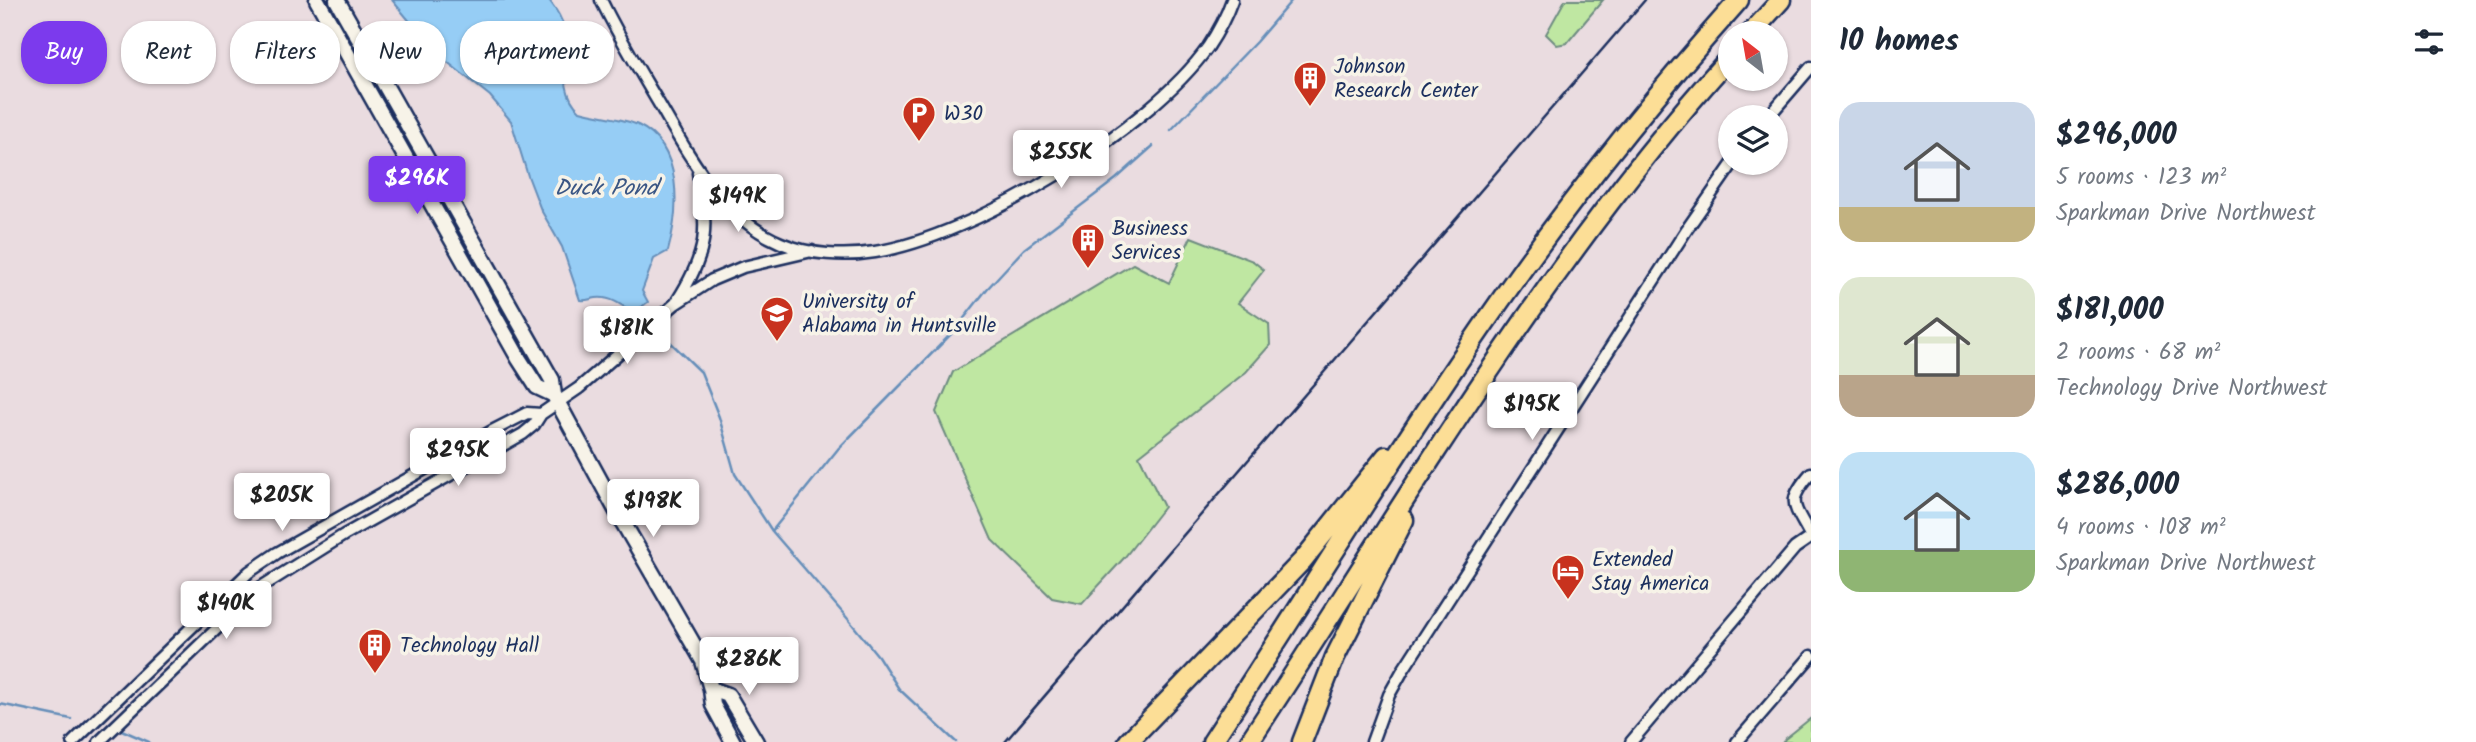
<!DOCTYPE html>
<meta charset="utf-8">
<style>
:root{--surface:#fff;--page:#f2f2f3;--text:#1f2937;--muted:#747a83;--accent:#7c3aed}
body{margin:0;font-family:Kalam,sans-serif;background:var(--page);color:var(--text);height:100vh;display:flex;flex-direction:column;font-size:26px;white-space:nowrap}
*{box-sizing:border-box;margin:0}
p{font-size:23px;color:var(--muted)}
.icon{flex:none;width:38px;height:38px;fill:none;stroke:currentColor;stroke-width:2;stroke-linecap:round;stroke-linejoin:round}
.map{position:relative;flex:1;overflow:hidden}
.sheet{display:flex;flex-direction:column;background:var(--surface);width:665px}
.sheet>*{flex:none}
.top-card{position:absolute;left:21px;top:21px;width:665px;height:63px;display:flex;gap:14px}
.needle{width:46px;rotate:329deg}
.buttons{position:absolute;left:1718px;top:21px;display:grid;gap:14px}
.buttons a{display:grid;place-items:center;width:70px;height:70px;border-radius:50%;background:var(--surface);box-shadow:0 2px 5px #0004;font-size:35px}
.price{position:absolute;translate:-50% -60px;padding:0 16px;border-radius:7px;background:#fff;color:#222;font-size:23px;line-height:46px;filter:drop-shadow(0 2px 4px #0008)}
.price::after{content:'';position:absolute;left:50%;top:42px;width:21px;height:16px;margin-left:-10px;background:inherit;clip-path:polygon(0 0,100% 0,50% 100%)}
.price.current{background:var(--accent);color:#fff}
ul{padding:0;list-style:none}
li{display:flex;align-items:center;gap:21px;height:175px;padding:0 28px}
li span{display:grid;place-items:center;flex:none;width:196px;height:140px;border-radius:21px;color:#555}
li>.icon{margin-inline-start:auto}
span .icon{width:84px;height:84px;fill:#fffc;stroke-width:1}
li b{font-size:30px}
h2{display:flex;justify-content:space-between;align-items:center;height:84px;padding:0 28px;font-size:30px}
.tag{padding:0 24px;border-radius:28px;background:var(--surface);box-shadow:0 2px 5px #0004;font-size:24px;line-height:63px}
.tag.current{background:var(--accent);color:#fff}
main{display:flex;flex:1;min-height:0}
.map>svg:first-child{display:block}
</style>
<main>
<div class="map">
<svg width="1811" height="742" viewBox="0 0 1811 742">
<rect width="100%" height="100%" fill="#eadce0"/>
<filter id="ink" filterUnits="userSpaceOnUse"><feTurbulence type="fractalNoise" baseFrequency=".0143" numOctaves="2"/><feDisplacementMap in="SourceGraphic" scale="14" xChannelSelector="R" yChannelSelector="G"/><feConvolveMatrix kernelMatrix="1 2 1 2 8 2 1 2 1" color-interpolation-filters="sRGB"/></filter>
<g filter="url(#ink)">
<path fill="#bfe7a2" stroke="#6d8b80" stroke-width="2" d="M1565 0H1603L1567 43 1557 45 1546 34Z
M1191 237 1253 261 1264 270 1238 303 1269 324 1270 345 1246 372 1139 456 1164 507 1124 558 1082 604 1052 598 992 540 936 412 953 372 1133 264 1169 283Z
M1811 718V742H1783L1785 739Z"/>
<path fill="#96cdf5" stroke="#658eb9" stroke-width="2" d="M392 0H549C556 9 562 18 565 30 570 58 556 89 580 111 598 116 623 118 638 125 684 147 679 211 668 251L654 259 642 291 648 302 633 313C622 305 610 296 596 298 589 299 587 301 580 300L562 247 541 210 528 176 511 121 490 96 436 53Z"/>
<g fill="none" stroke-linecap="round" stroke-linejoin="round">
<path stroke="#658eb9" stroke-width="2.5" d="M1171 130 1256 42 1292 0
M665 337 701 372 719 417 735 474 772 531 848 619 878 656 899 689 956 742
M772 531 838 449 954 331 987 289 1024 249 1116 179 1153 146
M0 704 71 719
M117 728 149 742"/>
<defs>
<path id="street" d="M601 0C618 35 638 68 658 102 689 155 720 217 781 243 809 255 845 257 875 252 974 237 1150 129 1208 47 1218 32 1226 17 1232 0
M1768 117 1811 67
M677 301C708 253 709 228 698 173
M1811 473C1785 503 1794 504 1811 537
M73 742 249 572 277 553 492 431 527 413 541 414
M99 742 258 589 344 535 523 434 534 425 541 414 579 388 675 304 712 280 743 267 812 251
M1372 742 1389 695 1403 670 1687 229 1733 163
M1631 742 1795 548 1811 537
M1737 742 1811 656"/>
<path id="secondary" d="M317 0 519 359 537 387 554 395
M337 0 552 380 554 395 558 403 621 519 703 661 711 689 713 705 733 742
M711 689 728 695 756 742"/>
<path id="highway" d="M1751 33 1781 0
M1128 742 1303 560 1386 456
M1212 742C1313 587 1410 428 1517 277 1586 180 1660 89 1739 0
M1249 742C1402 509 1543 264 1731 56
M1302 742 1335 657 1404 520"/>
</defs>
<use href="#street" stroke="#1b2f5e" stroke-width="15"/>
<use href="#secondary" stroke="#1b2f5e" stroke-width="19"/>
<use href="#highway" stroke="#1b2f5e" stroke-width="23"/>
<use href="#street" stroke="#f7f3e8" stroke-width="10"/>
<use href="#secondary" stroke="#f7f3e8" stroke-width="14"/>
<use href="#highway" stroke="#fcde96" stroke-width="18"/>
<path stroke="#1b2f5e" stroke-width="2.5" d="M1005 742 1645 0"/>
</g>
</g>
<defs>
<symbol id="building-pin" viewBox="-11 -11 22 30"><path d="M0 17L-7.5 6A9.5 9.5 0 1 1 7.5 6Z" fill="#c8321e" stroke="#f7f3e8"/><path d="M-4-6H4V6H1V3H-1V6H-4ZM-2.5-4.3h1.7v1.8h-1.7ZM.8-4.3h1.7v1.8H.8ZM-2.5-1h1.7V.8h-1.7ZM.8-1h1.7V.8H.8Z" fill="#fff"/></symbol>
<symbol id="parking-pin" viewBox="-11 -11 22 30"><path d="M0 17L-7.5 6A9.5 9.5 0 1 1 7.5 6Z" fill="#c8321e" stroke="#f7f3e8"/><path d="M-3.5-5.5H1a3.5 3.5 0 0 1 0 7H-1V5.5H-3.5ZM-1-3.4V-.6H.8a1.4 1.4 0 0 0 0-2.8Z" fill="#fff"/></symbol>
<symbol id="university-pin" viewBox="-11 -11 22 30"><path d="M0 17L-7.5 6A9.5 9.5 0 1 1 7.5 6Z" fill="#c8321e" stroke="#f7f3e8"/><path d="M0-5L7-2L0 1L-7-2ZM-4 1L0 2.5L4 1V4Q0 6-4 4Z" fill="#fff"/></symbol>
<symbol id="hotel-pin" viewBox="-11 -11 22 30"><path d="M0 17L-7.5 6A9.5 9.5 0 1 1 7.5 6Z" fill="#c8321e" stroke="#f7f3e8"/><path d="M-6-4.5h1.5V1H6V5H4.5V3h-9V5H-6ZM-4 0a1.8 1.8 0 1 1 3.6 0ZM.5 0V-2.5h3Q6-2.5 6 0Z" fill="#fff"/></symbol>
</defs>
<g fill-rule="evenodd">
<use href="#building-pin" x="1291" y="59" width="38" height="52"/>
<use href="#parking-pin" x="900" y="94" width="38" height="52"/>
<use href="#building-pin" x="1069" y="221" width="38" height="52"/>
<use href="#university-pin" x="758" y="294" width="38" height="52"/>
<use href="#hotel-pin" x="1549" y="552" width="38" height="52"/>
<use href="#building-pin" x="356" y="626" width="38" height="52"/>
</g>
<g text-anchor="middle" stroke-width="7" stroke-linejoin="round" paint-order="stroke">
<g font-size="21" fill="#1b2f5e" stroke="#f7f3e8" text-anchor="start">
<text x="1334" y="73">Johnson<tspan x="1334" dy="24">Research Center</tspan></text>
<text x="944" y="120">W30</text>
<text x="1112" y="235">Business<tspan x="1112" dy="24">Services</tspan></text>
<text x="802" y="308">University of<tspan x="802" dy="24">Alabama in Huntsville</tspan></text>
<text x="1592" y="566">Extended<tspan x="1592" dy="24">Stay America</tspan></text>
<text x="400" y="652">Technology Hall</text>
</g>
<g font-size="23" font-style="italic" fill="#3a5684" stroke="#f7f3e8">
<text x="606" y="195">Duck Pond</text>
</g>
</g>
</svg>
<div class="buttons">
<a><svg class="needle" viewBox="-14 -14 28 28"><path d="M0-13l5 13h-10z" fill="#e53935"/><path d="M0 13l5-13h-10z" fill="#747a83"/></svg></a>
<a><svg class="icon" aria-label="layers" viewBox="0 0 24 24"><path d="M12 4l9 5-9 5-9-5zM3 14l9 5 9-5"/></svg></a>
</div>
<b class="price" style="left:1061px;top:190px">$255K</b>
<b class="price current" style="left:417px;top:216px">$296K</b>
<b class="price" style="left:738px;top:234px">$149K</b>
<b class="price" style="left:627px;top:366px">$181K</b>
<b class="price" style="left:1532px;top:442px">$195K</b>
<b class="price" style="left:458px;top:488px">$295K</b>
<b class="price" style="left:282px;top:533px">$205K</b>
<b class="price" style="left:653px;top:539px">$198K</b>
<b class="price" style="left:226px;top:641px">$140K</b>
<b class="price" style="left:749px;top:697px">$286K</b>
<div class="top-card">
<a class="tag current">Buy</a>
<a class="tag">Rent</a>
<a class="tag">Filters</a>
<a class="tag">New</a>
<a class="tag">Apartment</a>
</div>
</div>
<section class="sheet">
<h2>10 homes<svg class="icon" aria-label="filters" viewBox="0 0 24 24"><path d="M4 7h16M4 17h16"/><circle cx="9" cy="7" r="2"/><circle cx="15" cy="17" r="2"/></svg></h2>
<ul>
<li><span style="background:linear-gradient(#c9d6e8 75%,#c2b280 0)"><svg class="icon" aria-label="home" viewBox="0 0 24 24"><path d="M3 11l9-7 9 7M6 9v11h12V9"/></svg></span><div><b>$296,000</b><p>5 rooms · 123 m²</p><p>Sparkman Drive Northwest</p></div></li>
<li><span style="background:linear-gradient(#dfe7d0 70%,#b9a48a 0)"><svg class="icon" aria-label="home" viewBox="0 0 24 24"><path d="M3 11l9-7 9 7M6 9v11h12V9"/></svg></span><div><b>$181,000</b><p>2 rooms · 68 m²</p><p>Technology Drive Northwest</p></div></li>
<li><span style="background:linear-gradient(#bfe0f5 70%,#8fb573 0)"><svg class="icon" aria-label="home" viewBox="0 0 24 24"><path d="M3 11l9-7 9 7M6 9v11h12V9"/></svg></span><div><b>$286,000</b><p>4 rooms · 108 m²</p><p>Sparkman Drive Northwest</p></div></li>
</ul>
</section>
</main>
